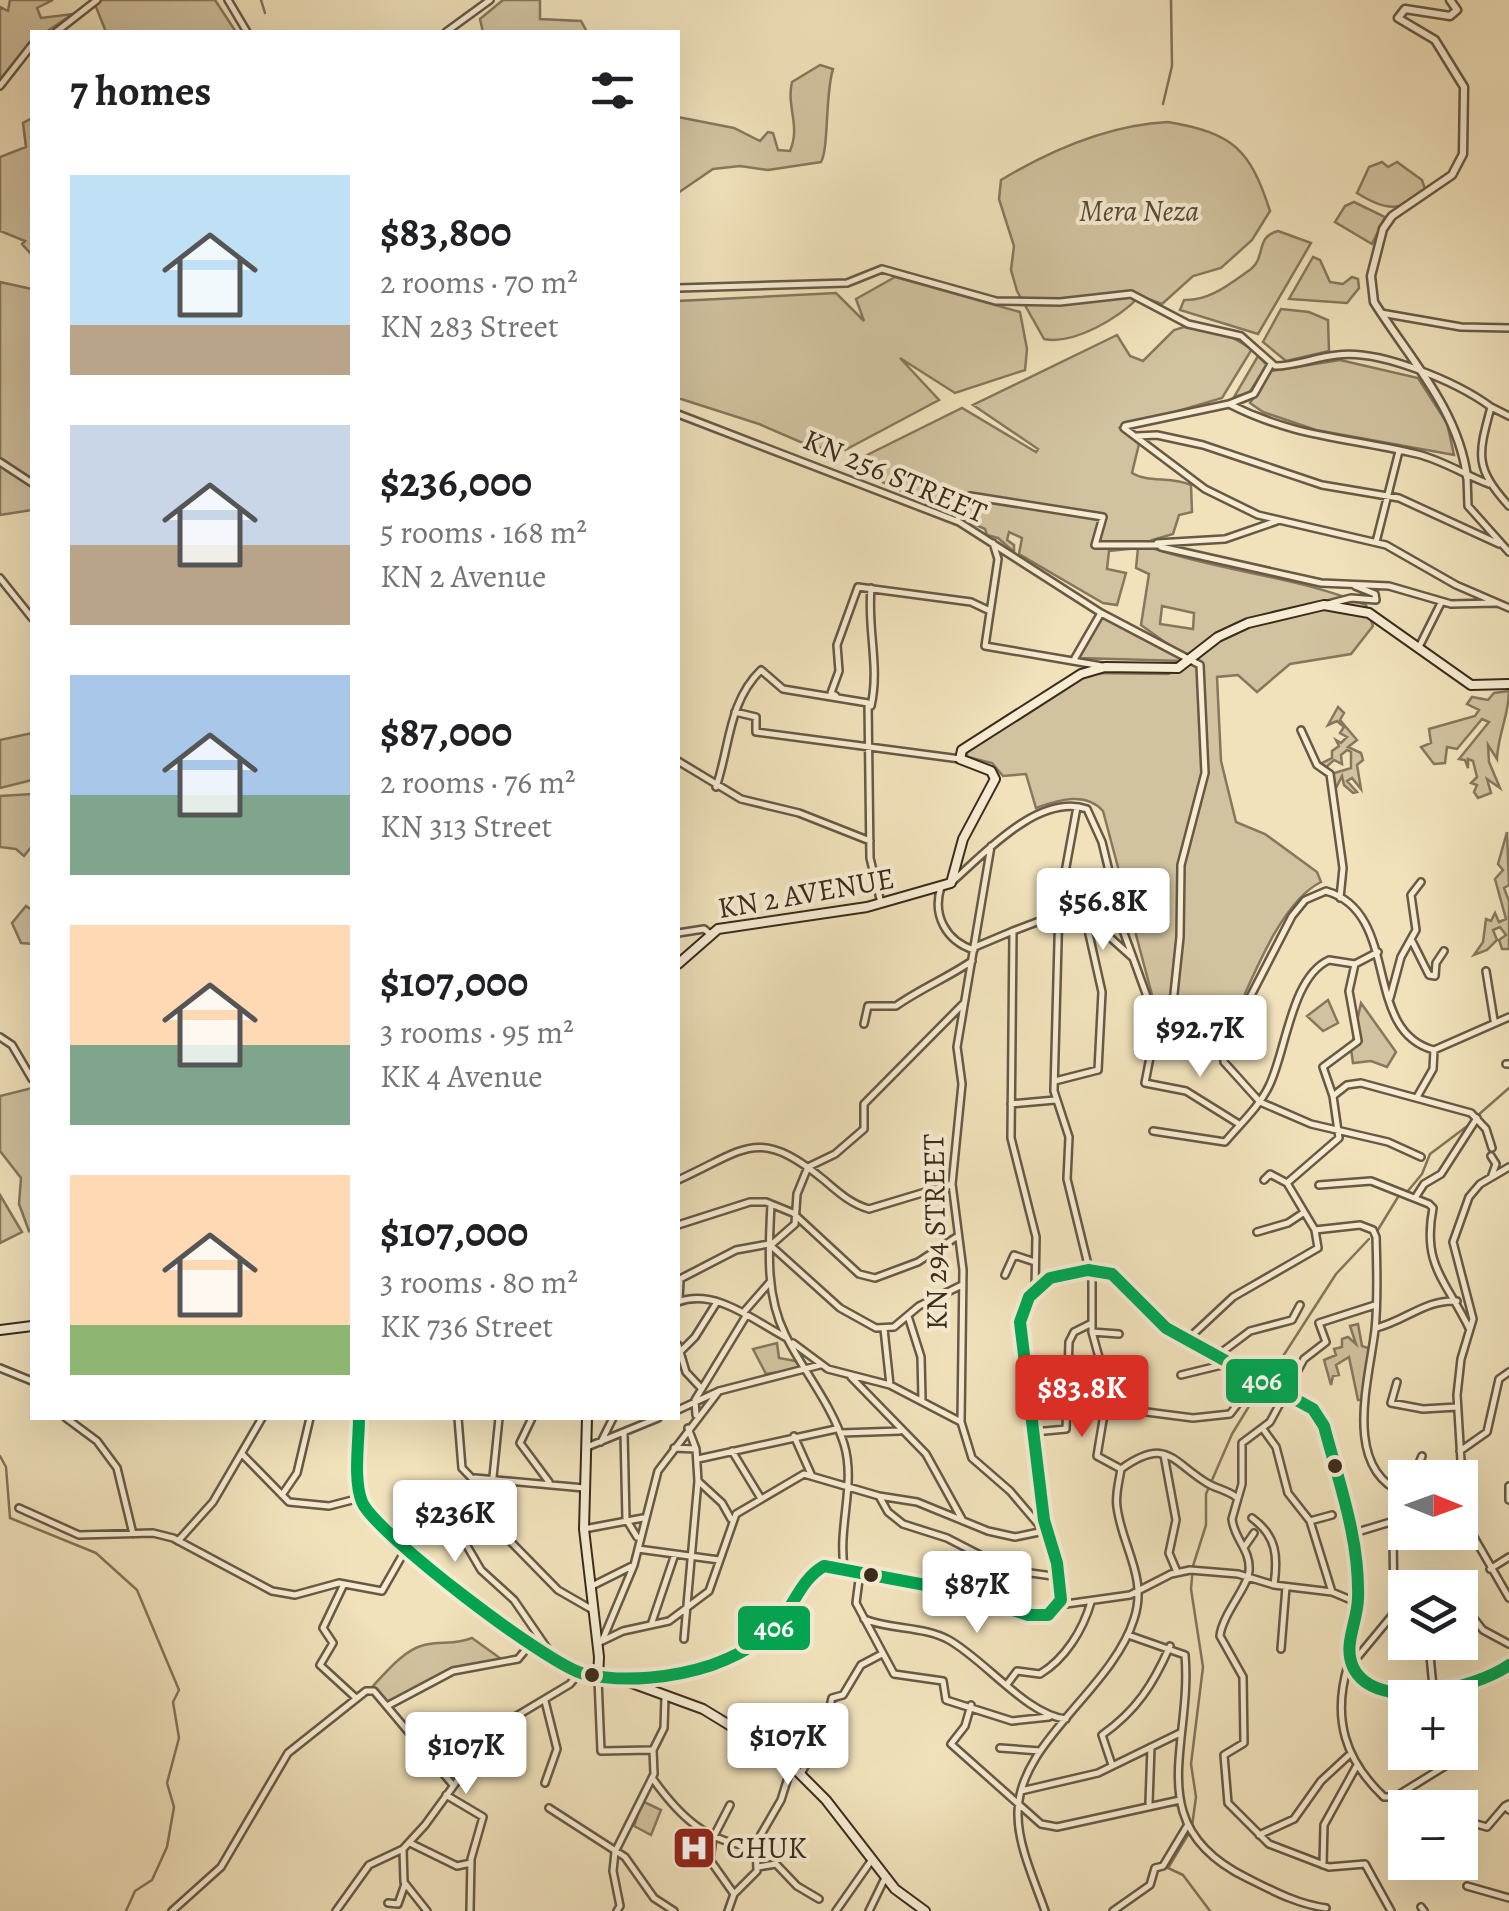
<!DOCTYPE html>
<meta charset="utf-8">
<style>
:root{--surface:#fff;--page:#f6f6f6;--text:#202124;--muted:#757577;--accent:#d93025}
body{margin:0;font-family:Alegreya,serif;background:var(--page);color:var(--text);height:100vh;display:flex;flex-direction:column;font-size:38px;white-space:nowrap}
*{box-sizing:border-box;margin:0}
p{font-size:32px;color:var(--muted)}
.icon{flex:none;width:55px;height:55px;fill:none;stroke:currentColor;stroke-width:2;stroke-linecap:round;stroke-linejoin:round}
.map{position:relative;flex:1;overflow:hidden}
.panel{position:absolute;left:30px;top:30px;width:650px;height:1390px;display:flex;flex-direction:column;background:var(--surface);border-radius:0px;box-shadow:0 10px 40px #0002}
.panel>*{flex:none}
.needle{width:65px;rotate:91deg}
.controls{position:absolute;left:1388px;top:1460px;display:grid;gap:20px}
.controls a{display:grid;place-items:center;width:90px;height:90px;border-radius:0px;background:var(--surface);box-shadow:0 10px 40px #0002;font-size:50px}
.price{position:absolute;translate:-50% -85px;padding:0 22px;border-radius:10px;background:#fff;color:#222;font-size:32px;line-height:65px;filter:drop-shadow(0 2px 5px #0008)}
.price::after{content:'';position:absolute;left:50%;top:60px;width:30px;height:22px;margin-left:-15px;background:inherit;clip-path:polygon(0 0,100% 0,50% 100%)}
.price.selected{background:var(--accent);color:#fff}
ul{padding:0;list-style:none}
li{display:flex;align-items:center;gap:30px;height:250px;padding:0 40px}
li span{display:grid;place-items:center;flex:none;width:280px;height:200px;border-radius:0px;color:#555}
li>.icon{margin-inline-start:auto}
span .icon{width:120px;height:120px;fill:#fffc;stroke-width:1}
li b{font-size:42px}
h2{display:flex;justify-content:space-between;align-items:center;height:120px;padding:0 40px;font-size:42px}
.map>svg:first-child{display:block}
</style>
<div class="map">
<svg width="1509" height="1911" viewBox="0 0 1509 1911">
<rect width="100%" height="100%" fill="#f1e2bb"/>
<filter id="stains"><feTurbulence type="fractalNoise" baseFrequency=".002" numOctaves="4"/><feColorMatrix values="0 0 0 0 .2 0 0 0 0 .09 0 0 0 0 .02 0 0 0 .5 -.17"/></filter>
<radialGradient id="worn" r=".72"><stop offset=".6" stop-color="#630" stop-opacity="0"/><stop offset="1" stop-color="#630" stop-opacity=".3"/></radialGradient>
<path fill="#d2c3a0" stroke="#86775e" stroke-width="2.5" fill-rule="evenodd" d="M10 0H53L37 8 41 18 73 14 46 32H32V42L0 80V7L8 11Z
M99 0H215L236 32H106L94 2Z
M503 0H540V19L581 21 587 32H483L480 19Z
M820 65 833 69C825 94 829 148 821 162L768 170 740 166 713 169 678 193V117L734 128 760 141 768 132 773 133 778 150 790 151C801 125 786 107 792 82Z
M32 118V255L22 244 25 241 0 231V157L26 147 23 123Z
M1168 122C1233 133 1250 149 1270 211L1252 240 1221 268 1193 276 1162 304 1140 296C1119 318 1074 345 1044 339L1017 291 1011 270 1014 246 999 199 1001 180C1051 150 1108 125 1168 122Z
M1382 162 1388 167 1397 162 1422 180 1425 189C1402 214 1384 210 1357 193L1369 167Z
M1354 202 1385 217 1372 244 1335 222 1345 206Z
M1278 231 1311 243 1258 334 1180 310 1184 300C1210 301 1231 283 1251 269 1266 257 1255 237 1278 231Z
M1313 257 1320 260 1330 282 1343 284 1352 277 1358 279 1359 288 1347 303 1289 299Z
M895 277 1020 312 1027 349 1025 370 955 393 900 358 939 400 845 450 812 447 759 424 678 398V301L836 293 864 321 856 299Z
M0 282 32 289V510L0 515Z
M1281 309 1309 312 1328 320 1329 351 1286 361 1263 342Z
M1184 327 1226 334 1252 349 1222 398 1120 428 1139 444 1132 473C1148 483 1172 476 1191 485L1192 512 1179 515 1173 534 1152 540 1155 549C1225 572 1299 577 1366 605L1373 626 1351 654 1290 664 1257 692 1238 675 1217 677 1221 761 1236 822 1265 834 1317 872 1321 882C1280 902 1251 982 1232 1023 1216 1040 1175 1043 1161 1021 1159 1016 1158 1011 1155 1006L1103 811C1086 791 1058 800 1036 808L1026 774 1003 776 992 763 968 757 965 750 1091 673 1168 674 1194 663 1141 625 1149 574 1136 568 1138 548 1109 551 1107 569 1126 573 1117 605 1103 603 1019 554 1022 538 1009 532 1007 540 1014 545V552L998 538 987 535 985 529 854 469 855 461 962 408 1036 452 1038 449 973 405 1117 335 1130 356 1143 361 1174 330ZM1162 606 1194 613 1193 629 1160 624Z
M1258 356 1267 365 1249 393 1234 397Z
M1340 360 1418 378 1447 423 1454 455 1316 430 1263 412 1250 403 1271 371Z
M1101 615 1179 657 1183 661 1078 658Z
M1509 691C1509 715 1498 734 1497 759L1488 745 1489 762 1500 788 1487 779 1491 793 1478 798 1474 792 1477 785 1471 783 1477 777 1473 761 1468 759V768L1465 760 1459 759 1489 722 1482 719 1457 749 1447 747 1445 763 1434 764 1421 747 1431 743 1429 729 1475 716 1479 710 1467 704 1472 697 1488 700 1494 693Z
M1338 707 1344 713 1340 720 1357 740 1348 747 1361 753 1363 760 1357 765 1361 789 1352 778 1347 781 1357 792 1353 793 1344 785 1342 776 1336 788 1331 774 1351 768V752L1347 750 1341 755 1342 764 1334 760 1324 769 1320 764 1332 758V751L1339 746 1336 740 1341 743 1347 737 1340 733 1344 727 1337 721 1328 725Z
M32 733V780L0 788V740Z
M32 794V846L24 856 16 849 0 847V796Z
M1507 832 1509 885 1504 888 1509 901V949H1502L1499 940 1506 935 1500 927 1493 930 1497 940 1487 950 1474 955 1483 942 1486 919 1491 921 1495 913 1499 922 1506 919 1495 879 1503 870 1498 864Z
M26 906 32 910V944L21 943 12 923Z
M1328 1000 1338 1023 1323 1031 1307 1016Z
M1361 1003 1396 1052 1387 1067 1371 1061 1353 1063 1351 1049Z
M32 1088V1229L29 1231 19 1204 21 1178 0 1151V1096Z
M0 1195 22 1232 0 1243Z
M1358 1324 1362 1346 1371 1349 1364 1400H1358L1349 1357 1336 1365 1339 1375 1333 1376 1331 1385 1324 1360 1336 1355 1334 1349 1342 1347V1339L1348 1337 1356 1344 1350 1326Z
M777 1343 779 1358 801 1362 800 1369 766 1374 753 1349Z
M472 1638 504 1661 453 1669 387 1704 373 1686C387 1671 404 1650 424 1645 441 1641 455 1645 472 1638Z
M642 1801 661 1810 651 1835 634 1826Z"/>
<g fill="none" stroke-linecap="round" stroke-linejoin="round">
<path stroke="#83745b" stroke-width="2.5" d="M261 0 265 13
M1163 104 1172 66 1171 0
M1477 1116 1509 1088
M1407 1192 1422 1174 1430 1154 1470 1124
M1376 1233 1398 1197
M1267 1381 1336 1274 1369 1239
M0 1456 6 1467 10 1518 96 1553 137 1590 179 1690 173 1702 179 1738 167 1783 174 1807 167 1847 152 1880 135 1891 126 1911
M1192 1826 1196 1797 1191 1764 1203 1667 1191 1589 1193 1566 1206 1525V1494L1232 1434 1262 1385
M1189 1833 1168 1868 1183 1875 1210 1911"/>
<defs>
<path id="minor" d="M228 0 247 32
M56 32 97 0
M446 32 490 0
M0 86 32 45
M678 288 847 283 882 269 996 301 1060 302 1131 294 1188 324 1241 336 1275 366C1296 366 1316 357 1337 355 1380 349 1457 382 1491 407 1478 455 1474 467 1509 506
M1381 313 1461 327 1509 328
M1229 404 1254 394 1271 364
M1491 407 1509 416
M678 414 959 522 1101 613 1200 665 1205 773 1181 865 1180 937 1169 1041
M1125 426 1229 404C1296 438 1347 437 1417 454 1442 460 1465 475 1489 484
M1124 428 1205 489 1258 515 1386 545 1456 585 1509 608
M1137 436 1157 435 1203 445 1322 485 1399 498 1499 544
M0 462 32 483
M1467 477 1468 506 1509 552
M957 521 970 496 1103 517 1095 545H1158
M1277 521 1225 539 1157 543 1161 547 1321 583 1389 586 1451 604 1497 603
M1376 542 1399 451
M993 543 998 559 985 646 1102 666
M0 578 32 618
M1328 604 1351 598 1376 600 1375 594 1355 586
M1419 647 1441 603
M1075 658 1101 613
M836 696 831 693 839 671 837 645 858 587 971 602 990 611
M871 706C880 666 867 629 871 588
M735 712 756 717V732L960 759
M1301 730 1317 765 1330 774 1343 868 1340 898
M678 761 741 799 799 813 870 841
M716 787C730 747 728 702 761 670L783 689 868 703 870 858 881 903
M991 846 957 1047 962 1084 952 1184 963 1270 961 1422 972 1458 1010 1491 1044 1531
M953 881C985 853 1039 793 1087 809L1102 842 1124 933 1161 1035 1188 1046 1207 1047 1228 1040 1292 916 1305 900 1326 891C1402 913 1361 1031 1434 1050L1509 1017
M941 887C932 915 946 941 974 950
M1094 923 1133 958
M678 933 704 929 709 933
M1411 939 1429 975 1435 976 1436 963 1444 951
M975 947 1013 931
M1486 971 1494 1020
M1390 998 1401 957 1416 930 1411 895 1421 882
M864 1024 868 1006H896C920 989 947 978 972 961
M1161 1035 1151 1052 1145 1083 1186 1091 1239 1124
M0 1037 12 1045 32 1079
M1223 1043 1224 1062 1260 1102 1311 1124 1388 1142 1421 1157
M1506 1064H1509
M1055 1081 1098 1070 1102 992 1087 925 1059 905
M1333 1096 1323 1067 1358 1041 1349 991 1355 964
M1417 1097 1433 1069 1434 1050
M1011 1104 1055 1100
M1153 1131 1225 1142C1240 1124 1259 1107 1269 1086 1286 1052 1291 977 1329 960L1355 964 1378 952
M1491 1156 1496 1164 1492 1175
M1509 1167 1480 1184 1469 1197 1453 1242 1473 1319 1461 1359 1457 1395 1464 1510 1471 1532 1509 1598
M678 1180C745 1150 757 1125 824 1180 838 1192 851 1204 869 1209L952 1184
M1264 1180 1270 1174 1287 1183
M1319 1185 1371 1181 1429 1204 1433 1208C1422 1265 1445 1279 1469 1328
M1415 1198 1424 1184 1441 1174 1477 1118
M771 1204C769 1247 765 1294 785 1334 803 1371 831 1403 844 1444 856 1483 838 1526 844 1567
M678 1225 750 1202H766L793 1213 859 1274 875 1278 918 1262 958 1236
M1315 1230 1360 1225 1373 1230 1376 1237C1377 1267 1378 1301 1375 1330 1369 1380 1342 1468 1403 1493
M1257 1232 1288 1223 1303 1213
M771 1245 795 1224 797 1194 808 1167 835 1154 864 1129V1104L963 1004
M1005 1275 1014 1255 1035 1262
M678 1280 736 1250 769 1244 840 1308 876 1328 894 1327 919 1306 962 1285
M1035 1289 1036 1237 1011 1138 1013 931 1058 914
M679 1301 680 1280
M678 1302C715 1288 753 1320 785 1337
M1375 1305 1319 1323 1326 1342 1304 1359 1270 1422 1242 1443V1484L1232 1519C1234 1539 1251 1550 1249 1571 1248 1587 1222 1615 1220 1636L1243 1677 1244 1743 1224 1755 1228 1803 1269 1844 1329 1867 1365 1864 1391 1911
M743 1313 770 1282
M908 1316 921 1357 922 1399
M1376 1328C1405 1321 1426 1299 1457 1301
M884 1329 890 1385
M1092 1332 1119 1334
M1188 1339 1233 1297 1318 1248 1315 1230 1287 1183 1339 1138 1333 1096 1347 1085 1361 1083 1471 1113 1486 1129 1492 1148
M793 1343 828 1369 890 1385 961 1422
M678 1345 686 1372 701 1388
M678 1354 695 1337 717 1302
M1218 1355 1250 1331 1292 1320 1300 1305
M0 1368 32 1381
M1181 1375 1230 1363
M851 1377 926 1454 963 1521
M1397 1382 1391 1403 1423 1409 1457 1407
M1108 1407 1193 1418 1230 1414 1256 1380
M678 1410 719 1391 820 1365
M696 1415 695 1400 746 1316
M66 1418 97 1441 117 1468 133 1534
M458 1418 462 1468 485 1492 509 1540 558 1590 591 1609
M532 1418 520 1443 549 1482
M1263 1429 1276 1447 1288 1493 1310 1521 1332 1592
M1034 1432 1066 1429 1069 1342 1074 1332 1092 1323
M624 1433 626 1519 637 1537
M841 1433 900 1431
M794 1436 811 1474
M601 1442 613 1418
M587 1447 658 1418
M674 1448 696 1449
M732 1451 760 1497
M1460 1451 1487 1432 1499 1379 1509 1372
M243 1455 289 1502 329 1506 360 1498
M1164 1455 1176 1520 1169 1553 1177 1572
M698 1459 836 1429
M1121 1469C1167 1436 1172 1462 1207 1483 1217 1489 1227 1490 1236 1497
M475 1478 584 1488
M1413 1478 1422 1456
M698 1481 722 1503 731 1519
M1509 1486V1500
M485 1492 493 1477 499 1418
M282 1495 297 1473 310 1418
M879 1496 888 1512 903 1524 947 1538 1009 1570 1060 1577
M19 1508 79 1535 153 1533 173 1538 272 1591 295 1595 339 1583 382 1591 406 1549
M1252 1518C1277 1536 1278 1557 1274 1585
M1310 1521 1332 1515
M453 1522 481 1570 514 1600 547 1648
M584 1529 643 1518
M1354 1533 1394 1521
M178 1541 213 1502 262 1418
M1245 1546 1254 1533
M638 1549 719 1560
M1490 1569 1509 1557
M860 1572 856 1603 894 1674 943 1681 946 1700 1012 1721 1049 1717
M1443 1575 1445 1588
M344 1584 323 1628 333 1643 320 1665 356 1698
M592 1586 634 1565
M1394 1601 1405 1602
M1460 1601 1483 1630 1509 1644
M1059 1605 1130 1595 1171 1574 1190 1570 1238 1574 1274 1585 1332 1592 1358 1603
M864 1619C891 1630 924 1626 949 1640 986 1661 1027 1715 1066 1719
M652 1622 675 1554
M1128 1635 1185 1655C1193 1745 1139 1825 1247 1878 1273 1891 1297 1904 1326 1908
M603 1639 634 1565 658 1471 719 1391
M684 1639 698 1481 696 1449 688 1428
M598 1643 623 1631 669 1621 709 1591 736 1514 804 1474 879 1496 917 1502 988 1531 1015 1537 1044 1531
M1281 1649 1286 1587
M1430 1656 1433 1687
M1348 1665C1332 1719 1345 1760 1384 1797H1395L1458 1758
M1351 1665 1394 1613 1393 1534 1403 1493
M598 1679 601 1751 651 1750
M635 1681C691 1672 751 1662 786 1614 799 1597 803 1575 824 1566L952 1590 1028 1615 1051 1613 1061 1600 1060 1577 1044 1520 1020 1322 1029 1297 1050 1278 1088 1270 1112 1274 1166 1328 1313 1409 1324 1426 1356 1545 1358 1603 1348 1652 1355 1672C1368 1682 1388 1694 1405 1695 1422 1695 1499 1677 1509 1665
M1008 1683 1017 1671 1040 1674C1065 1659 1083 1630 1091 1602
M545 1701 557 1749 545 1783
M971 1705 965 1726 951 1744 1041 1824 1057 1827 1180 1800
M387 1706 453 1671 518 1659 532 1642
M1000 1748 1040 1751
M1112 1765 1102 1735C1136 1711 1153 1685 1170 1646
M801 1774 825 1728 832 1698 843 1695 861 1665 880 1655
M653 1779C680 1817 707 1843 756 1847
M1021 1791 1098 1773 1180 1733
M446 1795 483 1817 471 1859 470 1911
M1149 1803 1151 1747
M1509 1804 1505 1806 1509 1810
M730 1805 713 1838 710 1860 734 1894
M549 1808 625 1857 654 1898 674 1911
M1469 1822 1487 1827 1505 1806
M1259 1835 1294 1819 1321 1781 1348 1756
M410 1843 457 1866 471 1863
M403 1849 404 1882 427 1911
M1323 1865 1324 1825 1356 1767
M758 1867 776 1864 797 1886 819 1899
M1467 1886 1509 1898
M388 1903 398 1904 405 1884
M1421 1907 1424 1911
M172 1911 221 1867 288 1753 366 1691H374L453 1785
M336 1911 369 1865 403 1849 425 1825 495 1729 570 1684 579 1673
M617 1911 620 1906 613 1871 615 1852 654 1774 653 1750 664 1728 665 1697
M728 1911 734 1894 757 1871 756 1843 781 1800 791 1768
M836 1911 871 1861
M869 1911 885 1878
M1045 1911C1035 1882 1018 1846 1018 1815 1016 1743 1112 1690 1134 1619 1148 1577 1122 1547 1117 1507 1115 1495 1119 1482 1121 1469L1097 1456 1108 1390 1092 1332V1281L1067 1179 1069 1137 1054 1091 1059 905 1077 807
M1113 1911 1150 1885 1155 1868 1163 1866 1187 1826"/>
<path id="tertiary" d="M1450 0 1457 10 1450 16 1405 9 1398 18 1435 40 1464 87 1463 154 1452 175 1392 216 1383 229 1371 276 1374 302C1409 358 1458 409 1467 477"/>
<path id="secondary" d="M678 964 718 929 867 907 951 883 963 839 995 779 991 771 960 759 962 750 1081 674 1105 667 1178 668 1218 637 1248 623 1324 605 1369 613 1471 685 1509 684
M0 1330 32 1326
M359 1418 360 1498 374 1522 474 1603 579 1673 629 1682 703 1709 785 1759 826 1800 895 1889 925 1911
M587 1418 584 1529 599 1657 598 1679"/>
</defs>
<use href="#minor" stroke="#685944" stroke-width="10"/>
<use href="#tertiary" stroke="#685944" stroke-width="11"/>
<use href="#secondary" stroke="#3b2b1c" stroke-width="12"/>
<use href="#minor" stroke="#f6ecd3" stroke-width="5"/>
<use href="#tertiary" stroke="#f6ecd3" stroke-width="6"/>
<use href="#secondary" stroke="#f6ecd3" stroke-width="8"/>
<defs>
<path id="bus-1" d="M359 1418C359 1442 353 1480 362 1502 376 1534 548 1665 584 1674 625 1683 673 1678 712 1665 740 1655 770 1638 786 1613 798 1595 805 1577 824 1566L952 1590 1028 1615H1048L1061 1600 1057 1563 1044 1520 1020 1322 1029 1297 1050 1278 1088 1270 1112 1274 1166 1328 1313 1409 1324 1426C1339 1483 1360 1540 1358 1599 1357 1623 1343 1645 1353 1667 1375 1714 1477 1688 1509 1665"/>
</defs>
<use href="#bus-1" stroke="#f6ecd3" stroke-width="20"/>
<use href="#bus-1" stroke="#00a651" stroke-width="12"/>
</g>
<defs>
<symbol id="hospital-square" viewBox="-11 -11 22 22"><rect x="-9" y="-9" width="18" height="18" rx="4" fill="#8f2418" stroke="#f6ecd3"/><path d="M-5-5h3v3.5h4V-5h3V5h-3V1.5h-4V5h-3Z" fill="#fff"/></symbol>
</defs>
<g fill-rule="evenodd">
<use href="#hospital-square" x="669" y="1823" width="50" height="50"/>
</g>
<g fill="#3b2b1c" stroke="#f6ecd3" stroke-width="4">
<circle cx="1335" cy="1466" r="9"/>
<circle cx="871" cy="1575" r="9"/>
<circle cx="592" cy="1675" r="9"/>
</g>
<g text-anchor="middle" stroke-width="8" stroke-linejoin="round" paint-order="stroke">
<g font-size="30" font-style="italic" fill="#594936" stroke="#f6ecd3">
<text x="1139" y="221">Mera Neza</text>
</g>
<g font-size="30" fill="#3b2b1c" stroke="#f6ecd3">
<text transform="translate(895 476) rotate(23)" y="10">KN 256 STREET</text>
<text transform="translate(806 893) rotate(-10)" y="10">KN 2 AVENUE</text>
<text transform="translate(935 1232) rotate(-91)" y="10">KN 294 STREET</text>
</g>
<g font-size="30" fill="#3b2b1c" stroke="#f6ecd3" text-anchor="start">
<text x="726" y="1858">CHUK</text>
</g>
</g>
<g stroke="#f6ecd3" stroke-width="4">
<rect x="1224" y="1357" width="76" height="48" rx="10" fill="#00a651"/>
<rect x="736" y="1604" width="76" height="48" rx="10" fill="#00a651"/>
</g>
<g font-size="28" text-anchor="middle" font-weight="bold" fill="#fff">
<text x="1262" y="1390">406</text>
<text x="774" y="1637">406</text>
</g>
<rect width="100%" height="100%" filter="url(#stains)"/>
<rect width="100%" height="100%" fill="url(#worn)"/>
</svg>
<div class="controls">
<a><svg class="needle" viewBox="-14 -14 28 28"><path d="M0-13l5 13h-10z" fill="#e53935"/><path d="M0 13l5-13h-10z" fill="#757577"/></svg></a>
<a><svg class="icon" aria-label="layers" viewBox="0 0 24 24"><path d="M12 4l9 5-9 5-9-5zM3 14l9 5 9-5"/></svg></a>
<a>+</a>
<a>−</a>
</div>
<b class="price" style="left:1103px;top:953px">$56.8K</b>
<b class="price" style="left:1200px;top:1080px">$92.7K</b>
<b class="price selected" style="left:1082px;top:1440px">$83.8K</b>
<b class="price" style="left:455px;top:1565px">$236K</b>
<b class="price" style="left:977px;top:1636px">$87K</b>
<b class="price" style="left:788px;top:1788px">$107K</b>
<b class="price" style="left:466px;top:1797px">$107K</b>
<section class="panel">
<h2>7 homes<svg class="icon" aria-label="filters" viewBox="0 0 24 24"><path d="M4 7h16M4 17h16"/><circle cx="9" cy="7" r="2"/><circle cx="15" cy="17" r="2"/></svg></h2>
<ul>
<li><span style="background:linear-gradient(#bfe0f5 75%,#b9a48a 0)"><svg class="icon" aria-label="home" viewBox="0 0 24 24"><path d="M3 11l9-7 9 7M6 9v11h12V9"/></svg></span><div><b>$83,800</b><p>2 rooms · 70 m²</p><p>KN 283 Street</p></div></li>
<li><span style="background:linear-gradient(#c9d6e8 60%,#b9a48a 0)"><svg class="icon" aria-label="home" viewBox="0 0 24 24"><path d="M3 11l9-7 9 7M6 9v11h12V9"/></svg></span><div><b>$236,000</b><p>5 rooms · 168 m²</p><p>KN 2 Avenue</p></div></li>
<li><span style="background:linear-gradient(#a9c7e8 60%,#7fa58c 0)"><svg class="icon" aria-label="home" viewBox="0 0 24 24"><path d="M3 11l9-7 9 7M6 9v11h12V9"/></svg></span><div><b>$87,000</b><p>2 rooms · 76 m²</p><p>KN 313 Street</p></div></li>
<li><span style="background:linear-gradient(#ffd9b3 60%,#7fa58c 0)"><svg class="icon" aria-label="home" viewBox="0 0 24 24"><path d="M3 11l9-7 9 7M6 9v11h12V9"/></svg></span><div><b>$107,000</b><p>3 rooms · 95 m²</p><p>KK 4 Avenue</p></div></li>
<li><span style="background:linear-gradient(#ffd9b3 75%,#8fb573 0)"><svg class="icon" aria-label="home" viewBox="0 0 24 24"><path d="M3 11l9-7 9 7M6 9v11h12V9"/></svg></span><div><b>$107,000</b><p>3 rooms · 80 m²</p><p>KK 736 Street</p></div></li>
</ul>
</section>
</div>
